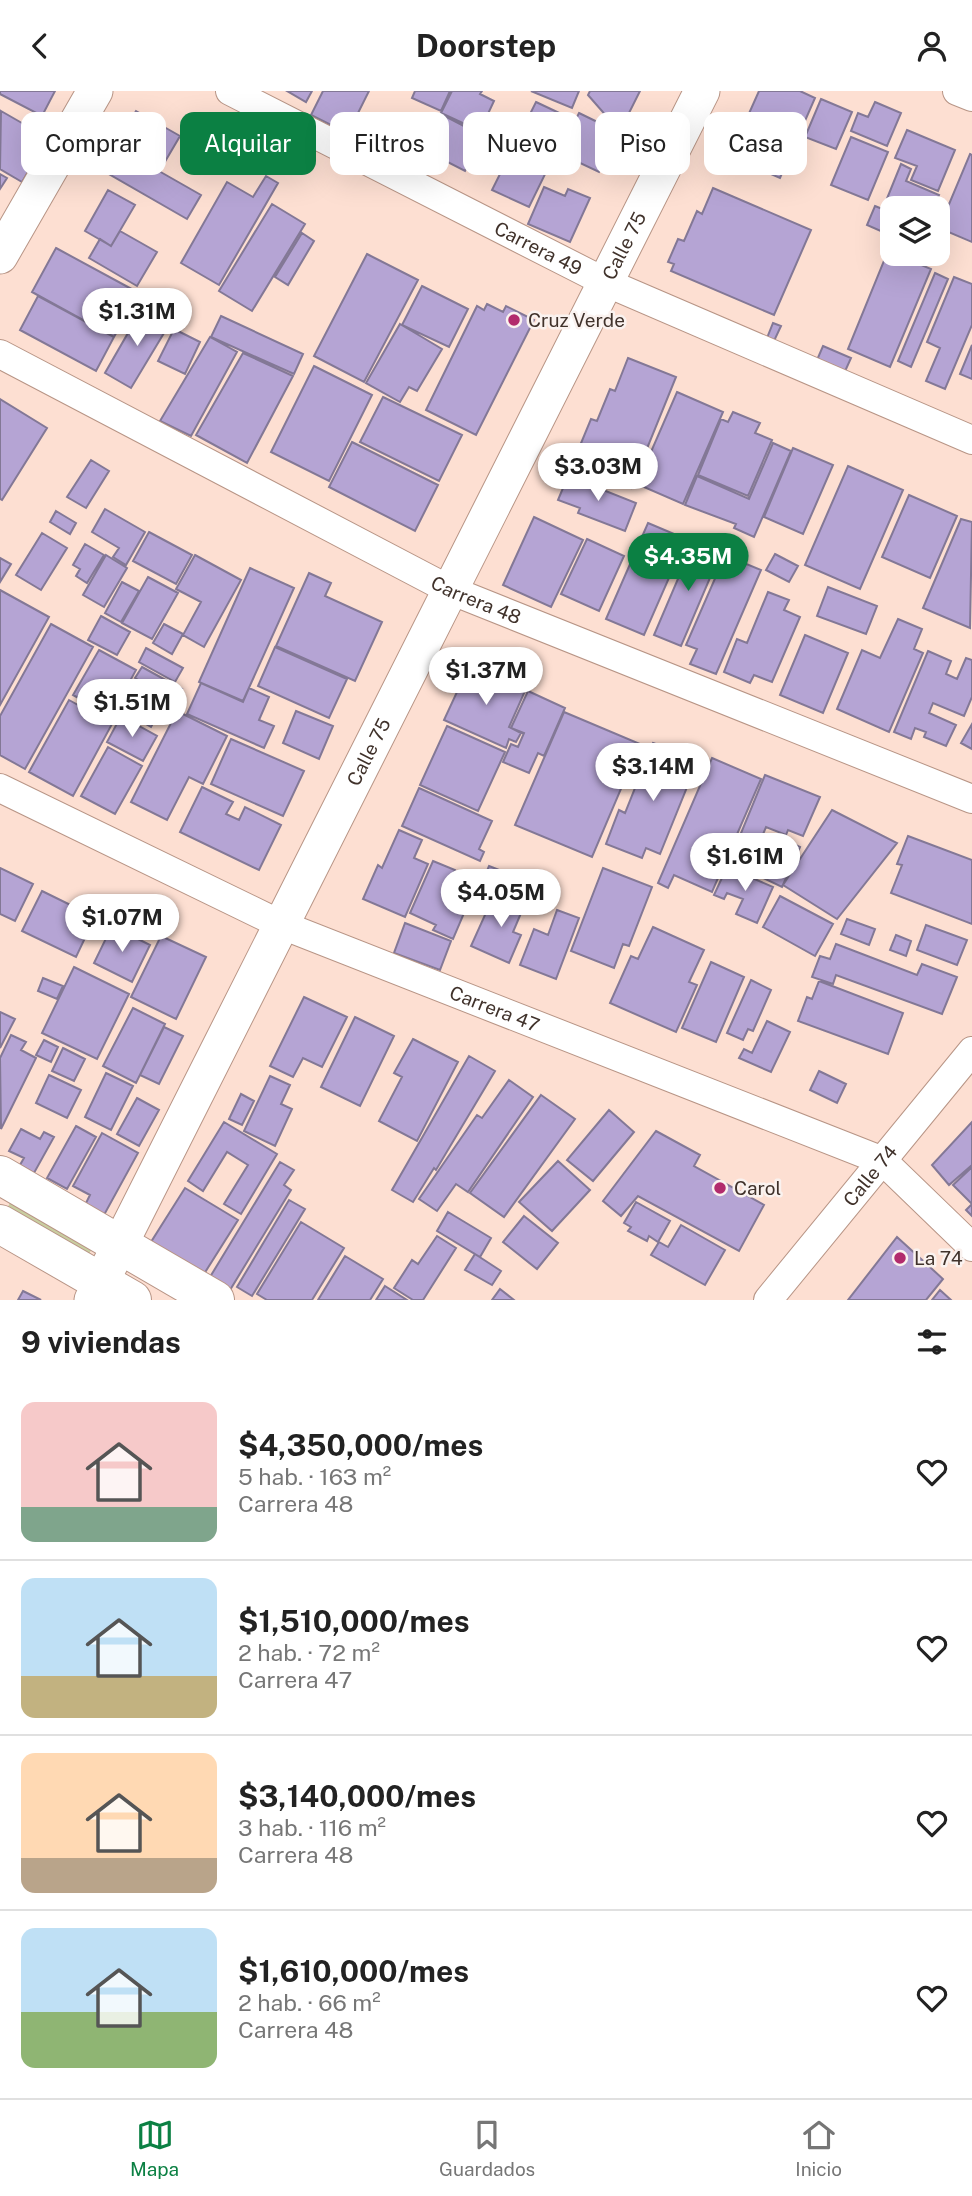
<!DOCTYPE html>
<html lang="es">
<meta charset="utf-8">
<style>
:root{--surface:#fff;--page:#f2f2f2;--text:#222;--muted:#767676;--line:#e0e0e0;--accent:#0b8043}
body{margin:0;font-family:"Public Sans",sans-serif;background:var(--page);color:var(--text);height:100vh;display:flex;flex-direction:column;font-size:26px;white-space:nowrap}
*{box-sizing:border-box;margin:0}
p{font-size:23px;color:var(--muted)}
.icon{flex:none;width:38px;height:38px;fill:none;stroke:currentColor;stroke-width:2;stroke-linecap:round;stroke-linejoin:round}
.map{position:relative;height:1209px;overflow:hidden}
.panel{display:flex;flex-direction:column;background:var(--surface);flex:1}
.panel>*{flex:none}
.guide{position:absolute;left:21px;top:21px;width:931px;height:63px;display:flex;gap:14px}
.fabs{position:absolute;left:880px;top:105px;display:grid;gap:14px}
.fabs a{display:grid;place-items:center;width:70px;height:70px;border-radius:14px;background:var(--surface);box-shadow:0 7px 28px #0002;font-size:35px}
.price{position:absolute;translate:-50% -60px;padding:0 16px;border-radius:24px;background:#fff;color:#222;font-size:23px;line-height:46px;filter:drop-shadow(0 2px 4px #0008)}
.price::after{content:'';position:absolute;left:50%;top:42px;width:21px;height:16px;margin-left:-10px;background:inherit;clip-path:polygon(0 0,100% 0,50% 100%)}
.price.current{background:var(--accent);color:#fff}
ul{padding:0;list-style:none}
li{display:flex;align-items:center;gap:21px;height:175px;padding:0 21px}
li+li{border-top:2px solid var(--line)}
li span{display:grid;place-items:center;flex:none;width:196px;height:140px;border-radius:14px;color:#555}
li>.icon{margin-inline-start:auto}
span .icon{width:84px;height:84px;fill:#fffc;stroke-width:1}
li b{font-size:30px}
h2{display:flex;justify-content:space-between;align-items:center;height:84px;padding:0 21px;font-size:30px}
.pill{padding:0 24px;border-radius:14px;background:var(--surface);box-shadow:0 7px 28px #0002;font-size:24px;line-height:63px}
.pill.current{background:var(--accent);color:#fff}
header{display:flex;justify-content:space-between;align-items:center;height:91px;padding:0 21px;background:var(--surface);font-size:32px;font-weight:700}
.dock{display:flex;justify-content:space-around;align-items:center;height:98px;border-top:2px solid var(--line);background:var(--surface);font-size:19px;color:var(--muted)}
.dock a{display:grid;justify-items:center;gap:4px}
.dock .current{color:var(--accent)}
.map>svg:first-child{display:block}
</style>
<header><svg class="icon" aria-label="back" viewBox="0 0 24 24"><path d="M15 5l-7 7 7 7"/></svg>Doorstep<svg class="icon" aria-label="person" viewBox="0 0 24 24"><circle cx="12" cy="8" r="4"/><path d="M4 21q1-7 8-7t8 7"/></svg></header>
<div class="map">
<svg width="972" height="1209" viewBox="0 0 972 1209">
<rect width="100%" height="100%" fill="#fddfd2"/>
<path fill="#c9cea0" d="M15 1104 97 1149 89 1163 7 1117Z"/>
<path fill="#b5a4d4" stroke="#837896" stroke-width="2" d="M0 0H55L42 25 0 3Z
M287 0H312L306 11Z
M323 0H369L357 24 365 28 355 46 311 24Z
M415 0H450L441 20 412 7Z
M452 0H482L480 3 494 10 480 40 441 22Z
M531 0H579L572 17Z
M590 0H640L623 34 608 27 588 4Z
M759 0H800L815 7 780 87 730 65Z
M821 8 852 21 836 58 805 46Z
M536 11 572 28 529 116 492 99Z
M875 11 901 22 887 55 851 40 858 22 868 26Z
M1 20 48 47 22 91 0 78Z
M136 20 180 45 159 81 115 55Z
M579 22 618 41 599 81 559 62Z
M441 23 483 45 465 80 436 65 433 72 419 65Z
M907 39 955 59 938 100 911 89 917 75 895 67Z
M851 46 888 61 868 109 831 94Z
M115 55 201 104 187 128 102 79Z
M970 63 972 64V151L939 137Z
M901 73 911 78 906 90 939 104 933 117H904L886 110Z
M0 83 7 87 0 98Z
M266 85 278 92 219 194 181 172 227 91 253 106Z
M544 96 565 105 568 98 590 107 570 151 528 133Z
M713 97 811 139 774 224 671 180 674 173 668 171 678 148 684 150 697 120 702 123Z
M108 99 135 114 111 155 85 140Z
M272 113 305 133 252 220 219 200Z
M875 115 892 122V145L867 134Z
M120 140 157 161 137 195 89 167 100 148 111 155Z
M302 142 314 150 288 194 275 186Z
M56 157 139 202 114 246 32 201Z
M888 160 931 178 890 276 848 258Z
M367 163 418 189 364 291 314 265Z
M935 182 948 188 911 276 898 270Z
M954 186 972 193V234L945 298 926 290 940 257 927 251Z
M422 195 468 218 449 256 402 234Z
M38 205 114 246 96 280 20 239Z
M487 213 503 221 506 215 534 229 476 344 426 319 477 215 484 219Z
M143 216 170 232 131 297 105 282Z
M221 225 303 263 294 283 211 246Z
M773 232 781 235 774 250 767 247Z
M400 233 442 258 417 300 409 296 400 311 366 292Z
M174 238 200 251 185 283 158 270Z
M210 246 237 261 191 345 160 330Z
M972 254V288L960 283Z
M823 255 851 267 842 287 814 276Z
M243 262 293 285 247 372 196 344Z
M628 267 676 286 631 397 572 374 591 328 597 330 610 298 615 300Z
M314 275 372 304 329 390 271 361Z
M677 301 723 321 683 413 637 393Z
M383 306 462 344 439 390 360 351Z
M0 308 47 337 2 409 0 408Z
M733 321 760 332 755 342 772 349 748 405 698 384 721 328 728 331Z
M352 351 438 394 415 440 329 396Z
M773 352 791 360 754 446 734 437 736 433 685 414 697 385 749 408Z
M793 357 833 374 803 443 764 426Z
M91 369 109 380 86 417 67 406Z
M848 375 903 399 860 498 805 474Z
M568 385 636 412 625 440 578 422 580 417 558 409Z
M909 404 957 425 930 487 882 466Z
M105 418 145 441 126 474 113 466 119 457 92 441Z
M56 420 76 432 70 443 50 431Z
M534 426 583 449 551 516 503 494Z
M961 428 972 431 970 537 923 517Z
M648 432 686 448 644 544 606 528Z
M149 441 192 464 176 493 133 470Z
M42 442 67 457 41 499 16 484Z
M587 448 624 465 599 520 561 503Z
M710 448 724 454 681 555 654 544 692 455 705 460Z
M85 453 104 464 87 492 76 485 80 478 73 474Z
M727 460 741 465 739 470 761 479 716 583 690 573 697 558 686 554Z
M775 463 798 475 789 491 766 479Z
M106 464 127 477 104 516 83 504Z
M195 464 241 489 204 556 183 544 201 511 176 498Z
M0 467 11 473 0 491Z
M250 477 294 497 243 610 199 591Z
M309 482 331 492 325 505 382 531 355 590 276 555Z
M148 486 178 502 152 548 122 532Z
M122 491 139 500 121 531 105 522Z
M828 496 877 515 866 543 817 525Z
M0 499 49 526 0 614Z
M768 501 789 509 784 519 800 526 772 591 754 584 750 592 724 581 737 548 747 552Z
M101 525 130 541 117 564 88 549Z
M898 528 922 538 914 558 923 562 889 641 837 618 862 559 880 567Z
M51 533 93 556 25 678 0 664V625Z
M164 533 183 543 172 563 153 552Z
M805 544 848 562 823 622 780 604Z
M275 556 347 588 329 627 258 595Z
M146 557 183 577 175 591 139 571Z
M99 559 136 579 111 625 73 604Z
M928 560 951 570 946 583 957 588 966 567 972 569V606L964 625 933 612 929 622 956 634 946 655 924 646 926 641 915 637 911 648 894 641Z
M469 575 525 600 509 636 521 642 516 651 509 648 506 657 444 629Z
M142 576 182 598 176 610 135 587Z
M139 592 167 607 151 636 123 620Z
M201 592 243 611 249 597 269 606 259 629 274 635 264 657 187 623Z
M528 600 565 617 544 665 538 662 529 682 503 671 511 653 518 656 524 642 511 637Z
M69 609 112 633 73 705 29 681Z
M177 620 227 645 203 693 189 686 167 729 131 711Z
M296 620 333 635 319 668 283 652Z
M564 621 640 653 592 766 515 734Z
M121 625 157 645 143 670 107 651Z
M972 633V658L961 652Z
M447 635 505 661 478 720 420 694Z
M231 648 304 680 283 725 211 693Z
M653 652 698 669 660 763 646 757 642 767 606 753 619 719 625 722Z
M108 656 142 675 115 723 81 705Z
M712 667 761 688 712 801 674 784 668 797 658 792Z
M765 684 820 706 803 745 788 739 786 744 766 736 751 772 732 764Z
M202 696 233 711 226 723 239 729 245 716 281 734 259 779 180 741Z
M419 697 492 730 479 758 484 761 480 770 402 735Z
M832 719 897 752 837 828 783 794Z
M399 739 422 749 414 767 428 773 405 826 363 808 378 774 382 777Z
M774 744 800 756 782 796 757 784Z
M908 745 972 769V833L891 802 902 774 897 773Z
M433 770 455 779 453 784 476 794 453 848 433 839 436 834 410 822Z
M489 775 502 780 486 818 473 813Z
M727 776 773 796 757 832 736 823 743 808 727 802 724 808 714 804Z
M0 777 33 793 15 830 0 823Z
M603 777 652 796 629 855 623 853 614 877 571 860Z
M42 800 95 826 76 866 22 840Z
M509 800 527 808 513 841 521 844 509 872 471 855 489 815 500 820Z
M780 805 833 833 815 865 763 836Z
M557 819 579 827 556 888 520 874 534 838 548 844Z
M847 828 875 838 869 854 841 843Z
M405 832 451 850 440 879 394 862Z
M926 834 967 849 957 874 917 859Z
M112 835 150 854 132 891 94 872Z
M653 836 704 859 689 891 697 894 676 941 610 912 631 865 638 868Z
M896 844 911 850 906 865 890 859Z
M161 845 206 866 176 928 131 906Z
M836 853 917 884 922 873 957 886 942 923 836 884 833 893 812 886 820 865 830 868Z
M711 871 744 886 716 951 682 937Z
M74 876 129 903 97 968 42 942Z
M43 887 63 895 57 908 38 900Z
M751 889 771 899 753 940 748 938 743 949 727 942Z
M819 890 903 922 888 963 798 930 807 906 812 908Z
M304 906 347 926 322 976 303 967 293 986 270 975Z
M133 917 165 933 136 992 103 975Z
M0 921 15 928 0 957Z
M355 926 394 945 360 1015 321 996Z
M767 930 790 941 771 981 739 967 744 958 752 962Z
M164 936 183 945 159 993 140 984Z
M11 944 26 951 21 959 36 967 1 1038 0 967Z
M413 948 458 971 417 1050 379 1030 402 986 394 982Z
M44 949 58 956 51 971 36 964Z
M63 957 85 968 74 990 52 980Z
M469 965 495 980 436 1079 434 1077 413 1111 392 1099Z
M819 980 846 993 837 1012 810 999Z
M106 982 133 995 111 1039 85 1026Z
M49 984 81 999 67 1027 36 1012Z
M270 985 290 994 281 1013 292 1018 275 1055 244 1040Z
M509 989 533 1006 468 1101 456 1093 437 1120 419 1108 477 1024 482 1027Z
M241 1003 254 1010 242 1034 229 1028Z
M541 1004 575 1028 504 1126 470 1102Z
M137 1007 159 1019 139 1055 117 1043Z
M609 1019 634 1041 593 1090 567 1069Z
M224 1031 277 1063 241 1123 224 1113 248 1074 227 1061 203 1100 188 1090Z
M972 1031V1074L949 1094 932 1074Z
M76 1035 96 1046 67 1098 47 1087Z
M21 1038 40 1048 44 1041 54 1046 34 1082 20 1074 24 1067 9 1060Z
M656 1040 700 1064 694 1075 764 1114 739 1160 638 1105 621 1125 603 1110Z
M102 1042 138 1062 104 1124 85 1114 90 1104 73 1095Z
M558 1070 590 1099 552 1140 519 1111Z
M280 1071 294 1079 284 1094 291 1099 230 1199 210 1186Z
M972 1076V1125L966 1119 972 1113 953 1094Z
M185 1097 238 1129 204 1183 151 1151Z
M289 1109 305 1118 252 1205 237 1196Z
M636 1111 670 1130 658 1151 649 1145 647 1150 628 1140 631 1136 624 1132Z
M448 1121 491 1147 480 1166 437 1140Z
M524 1125 558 1152 537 1178 503 1151Z
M301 1131 344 1157 312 1209H267L257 1203Z
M681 1134 725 1159 705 1194 651 1164 659 1151 668 1156Z
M437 1145 456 1157 423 1209H413L394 1197 412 1169 418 1173Z
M897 1146 943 1188 926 1209H848Z
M475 1163 501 1180 492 1194 465 1179Z
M345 1165 383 1188 370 1209H318Z
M385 1195 407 1209H376Z
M500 1198 514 1209H492Z
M940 1199 951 1209H932Z
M23 1200 41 1209H18Z"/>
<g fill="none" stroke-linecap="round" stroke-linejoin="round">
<defs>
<g id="minor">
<path id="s1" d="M230 0 605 191 972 349"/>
<path d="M957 0 972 6"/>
<path id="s2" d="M0 263 450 499 972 708"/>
<path id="s3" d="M0 697 282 834 883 1070 972 1156"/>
<path id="s4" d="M768 1209 972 960"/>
</g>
<g id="tertiary">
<path d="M0 165 95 0"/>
<path id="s5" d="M92 1209 702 0"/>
</g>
<path id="primary" d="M0 1084 215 1209
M0 1133 132 1209"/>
</defs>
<use href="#minor" stroke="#b89586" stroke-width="30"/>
<use href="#tertiary" stroke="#b89586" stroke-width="37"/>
<use href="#primary" stroke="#b89586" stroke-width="40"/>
<use href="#minor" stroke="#fff" stroke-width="28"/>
<use href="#tertiary" stroke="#fff" stroke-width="35"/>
<use href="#primary" stroke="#fff" stroke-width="38"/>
</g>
<g fill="#b22b6d" stroke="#faf2ef" stroke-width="2.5">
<circle cx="514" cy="229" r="7"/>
<circle cx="720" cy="1097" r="7"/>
<circle cx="900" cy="1167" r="7"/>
</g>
<g text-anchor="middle" stroke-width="5" stroke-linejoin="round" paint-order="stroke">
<g font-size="19" fill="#40322b" stroke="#faf2ef">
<text dy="7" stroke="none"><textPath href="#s5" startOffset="1181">Calle 75</textPath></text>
<text dy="7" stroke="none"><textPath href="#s1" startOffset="346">Carrera 49</textPath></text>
<text dy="7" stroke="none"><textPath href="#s2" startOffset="536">Carrera 48</textPath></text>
<text dy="7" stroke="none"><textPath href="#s5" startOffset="614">Calle 75</textPath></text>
<text dy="7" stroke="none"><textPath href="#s3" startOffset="542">Carrera 47</textPath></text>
<text dy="7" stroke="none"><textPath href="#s4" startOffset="161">Calle 74</textPath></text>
</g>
<g font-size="19" fill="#40322b" stroke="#faf2ef" text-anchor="start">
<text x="528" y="236">Cruz Verde</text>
<text x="734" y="1104">Carol</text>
<text x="914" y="1174">La 74</text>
</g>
</g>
</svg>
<div class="fabs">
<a><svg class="icon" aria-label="layers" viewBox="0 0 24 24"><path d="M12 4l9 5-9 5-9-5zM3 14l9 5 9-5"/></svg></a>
</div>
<b class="price" style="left:137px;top:257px">$1.31M</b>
<b class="price" style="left:598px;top:412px">$3.03M</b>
<b class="price current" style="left:688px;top:502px">$4.35M</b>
<b class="price" style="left:486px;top:616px">$1.37M</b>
<b class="price" style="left:132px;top:648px">$1.51M</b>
<b class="price" style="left:653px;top:712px">$3.14M</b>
<b class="price" style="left:745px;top:802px">$1.61M</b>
<b class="price" style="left:501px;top:838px">$4.05M</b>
<b class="price" style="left:122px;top:863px">$1.07M</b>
<div class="guide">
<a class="pill">Comprar</a>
<a class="pill current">Alquilar</a>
<a class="pill">Filtros</a>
<a class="pill">Nuevo</a>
<a class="pill">Piso</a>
<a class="pill">Casa</a>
</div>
</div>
<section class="panel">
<h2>9 viviendas<svg class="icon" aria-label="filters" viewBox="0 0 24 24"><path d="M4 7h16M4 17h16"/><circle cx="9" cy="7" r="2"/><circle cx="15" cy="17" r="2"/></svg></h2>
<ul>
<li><span style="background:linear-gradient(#f6c9c9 75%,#7fa58c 0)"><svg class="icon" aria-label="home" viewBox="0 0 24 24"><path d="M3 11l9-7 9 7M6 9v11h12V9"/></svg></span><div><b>$4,350,000/mes</b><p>5 hab. · 163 m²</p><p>Carrera 48</p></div><svg class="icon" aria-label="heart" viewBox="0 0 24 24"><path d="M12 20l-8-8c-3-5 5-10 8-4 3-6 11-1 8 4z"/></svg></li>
<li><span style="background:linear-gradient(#bfe0f5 70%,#c2b280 0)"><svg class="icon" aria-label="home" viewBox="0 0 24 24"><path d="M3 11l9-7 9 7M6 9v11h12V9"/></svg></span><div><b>$1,510,000/mes</b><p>2 hab. · 72 m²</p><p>Carrera 47</p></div><svg class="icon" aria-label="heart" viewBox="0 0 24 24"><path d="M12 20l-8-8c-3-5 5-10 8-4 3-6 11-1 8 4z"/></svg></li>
<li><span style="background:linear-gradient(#ffd9b3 75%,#b9a48a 0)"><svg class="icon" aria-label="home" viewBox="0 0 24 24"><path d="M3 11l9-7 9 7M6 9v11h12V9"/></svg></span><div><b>$3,140,000/mes</b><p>3 hab. · 116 m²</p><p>Carrera 48</p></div><svg class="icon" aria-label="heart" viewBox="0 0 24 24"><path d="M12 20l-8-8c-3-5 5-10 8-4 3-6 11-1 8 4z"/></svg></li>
<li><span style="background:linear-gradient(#bfe0f5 60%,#8fb573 0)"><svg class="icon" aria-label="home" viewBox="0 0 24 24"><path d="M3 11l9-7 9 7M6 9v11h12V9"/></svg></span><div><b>$1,610,000/mes</b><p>2 hab. · 66 m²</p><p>Carrera 48</p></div><svg class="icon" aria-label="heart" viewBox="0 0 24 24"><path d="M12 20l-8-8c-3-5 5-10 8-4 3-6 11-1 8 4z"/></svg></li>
</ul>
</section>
<nav class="dock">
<a class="current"><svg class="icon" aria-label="map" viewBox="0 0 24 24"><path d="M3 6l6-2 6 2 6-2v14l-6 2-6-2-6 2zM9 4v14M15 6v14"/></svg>Mapa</a>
<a><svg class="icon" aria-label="saved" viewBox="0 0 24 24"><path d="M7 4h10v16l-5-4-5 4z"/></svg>Guardados</a>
<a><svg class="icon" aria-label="home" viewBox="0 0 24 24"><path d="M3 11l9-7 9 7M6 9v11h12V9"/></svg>Inicio</a>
</nav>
